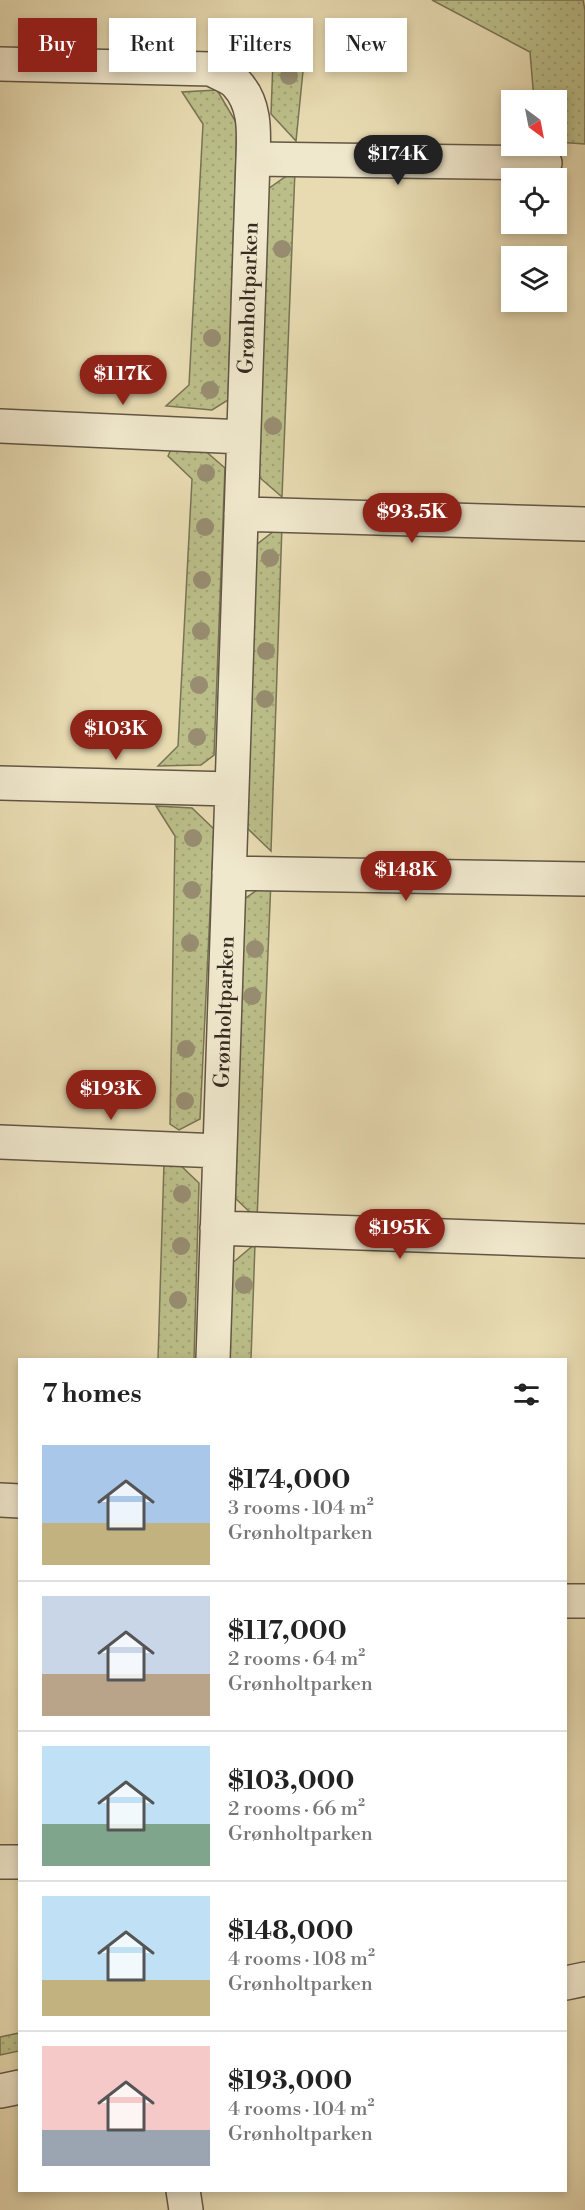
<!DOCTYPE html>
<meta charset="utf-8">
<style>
:root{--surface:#fff;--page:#f2f2f2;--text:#222;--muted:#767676;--line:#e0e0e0;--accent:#8f2418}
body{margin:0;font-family:"Libre Bodoni",serif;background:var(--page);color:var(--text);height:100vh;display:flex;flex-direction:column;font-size:22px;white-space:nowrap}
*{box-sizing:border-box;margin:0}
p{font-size:20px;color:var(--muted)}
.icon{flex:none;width:33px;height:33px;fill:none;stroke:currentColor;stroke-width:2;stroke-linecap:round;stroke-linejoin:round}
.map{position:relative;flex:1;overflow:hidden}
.side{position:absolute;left:18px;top:1358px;width:549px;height:834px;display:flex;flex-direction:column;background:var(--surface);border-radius:0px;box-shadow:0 3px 9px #0003}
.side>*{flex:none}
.top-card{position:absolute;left:18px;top:18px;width:549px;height:54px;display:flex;gap:12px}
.needle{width:39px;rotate:148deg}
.fabs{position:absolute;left:501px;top:90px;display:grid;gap:12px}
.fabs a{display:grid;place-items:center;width:66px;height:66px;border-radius:0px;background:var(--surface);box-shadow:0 3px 9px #0003;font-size:30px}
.price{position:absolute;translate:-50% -51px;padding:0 14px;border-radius:21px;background:var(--accent);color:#fff;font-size:20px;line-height:39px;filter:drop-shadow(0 2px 3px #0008)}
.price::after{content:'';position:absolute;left:50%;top:36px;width:18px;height:14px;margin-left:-9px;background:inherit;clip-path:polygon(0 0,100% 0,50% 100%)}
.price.on{background:#222;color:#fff}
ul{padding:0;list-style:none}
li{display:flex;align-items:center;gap:18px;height:150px;padding:0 24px}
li+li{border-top:2px solid var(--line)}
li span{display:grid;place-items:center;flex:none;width:168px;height:120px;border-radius:0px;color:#555}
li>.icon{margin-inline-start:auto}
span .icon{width:72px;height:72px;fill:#fffc;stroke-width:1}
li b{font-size:26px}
h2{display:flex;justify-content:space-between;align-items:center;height:72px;padding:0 24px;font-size:26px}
.chip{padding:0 21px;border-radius:0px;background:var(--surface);box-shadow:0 3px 9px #0003;font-size:21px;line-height:54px}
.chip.on{background:var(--accent);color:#fff}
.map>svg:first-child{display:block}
</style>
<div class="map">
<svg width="585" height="2210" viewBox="0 0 585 2210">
<defs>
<pattern id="grass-dots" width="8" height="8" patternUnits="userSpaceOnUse" patternTransform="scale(1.5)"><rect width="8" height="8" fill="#bbbe89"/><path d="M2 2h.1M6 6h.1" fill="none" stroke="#a1a376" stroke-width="1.8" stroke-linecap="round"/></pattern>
</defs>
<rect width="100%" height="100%" fill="#e8dbb2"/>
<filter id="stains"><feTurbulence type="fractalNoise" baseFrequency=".00333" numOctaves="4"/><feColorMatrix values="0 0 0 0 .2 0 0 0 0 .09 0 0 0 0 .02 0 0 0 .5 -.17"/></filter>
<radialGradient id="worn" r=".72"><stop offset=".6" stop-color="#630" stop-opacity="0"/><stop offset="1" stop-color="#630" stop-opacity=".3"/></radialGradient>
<path fill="url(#grass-dots)" stroke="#787455" stroke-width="1.5" d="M432 0H583L585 10V144L557 142 556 100H534L530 52Z
M273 61H304L296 141 271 114Z
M217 90 237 124 228 400 212 410 166 406 189 385 203 124 182 92Z
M295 170 282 497 259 477 268 189Z
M172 447 203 449 225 468 214 755 201 765 158 766 178 746 192 479 168 456Z
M282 525 271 851 247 828 256 545Z
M156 806 192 808 214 829 200 1119 179 1130 170 1124 175 836Z
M271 880 257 1219 235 1198 243 900Z
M164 1163H178L199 1183 194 1359H158Z
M255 1244 251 1359H227L230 1265Z
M19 2033V2051L0 2055V2037Z"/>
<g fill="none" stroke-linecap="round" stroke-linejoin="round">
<defs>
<path id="street" d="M0 64 211 69C218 73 230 77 236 83 256 104 254 132 253 159L213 1359
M253 159 545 163
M0 426 243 437
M241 514 585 524
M0 783 231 789
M229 873 585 879
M0 1142 220 1151
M217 1228 585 1241
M0 1500 20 1501
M566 1601H585
M0 1862H20
M566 1983 585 1979
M0 2091 20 2087
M183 2190 186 2210"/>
</defs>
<use href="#street" stroke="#625645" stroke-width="36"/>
<use href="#street" stroke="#f0e8cd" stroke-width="33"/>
</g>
<g fill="#988d71">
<circle cx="289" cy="76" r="9"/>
<circle cx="282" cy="249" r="9"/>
<circle cx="212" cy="338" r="9"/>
<circle cx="210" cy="390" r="9"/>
<circle cx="273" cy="426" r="9"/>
<circle cx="206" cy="473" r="9"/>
<circle cx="205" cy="527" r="9"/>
<circle cx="270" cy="558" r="9"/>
<circle cx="202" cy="580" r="9"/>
<circle cx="201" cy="631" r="9"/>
<circle cx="266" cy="651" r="9"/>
<circle cx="199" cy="685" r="9"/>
<circle cx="265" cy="699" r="9"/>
<circle cx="197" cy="737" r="9"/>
<circle cx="193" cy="838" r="9"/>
<circle cx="192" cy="890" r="9"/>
<circle cx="190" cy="943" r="9"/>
<circle cx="255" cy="949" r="9"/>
<circle cx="252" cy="996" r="9"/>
<circle cx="186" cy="1049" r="9"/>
<circle cx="185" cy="1101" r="9"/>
<circle cx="182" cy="1194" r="9"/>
<circle cx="181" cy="1246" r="9"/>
<circle cx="244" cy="1285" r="9"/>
<circle cx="178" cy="1300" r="9"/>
</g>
<g text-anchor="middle" stroke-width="4.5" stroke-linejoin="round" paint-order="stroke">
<g font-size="21" fill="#352921" stroke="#f0e8cd">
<text transform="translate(248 298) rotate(-88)" y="7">Grønholtparken</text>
<text transform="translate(224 1012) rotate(-88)" y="7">Grønholtparken</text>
</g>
</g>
<rect width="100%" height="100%" filter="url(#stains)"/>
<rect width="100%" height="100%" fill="url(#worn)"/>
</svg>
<div class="fabs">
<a><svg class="needle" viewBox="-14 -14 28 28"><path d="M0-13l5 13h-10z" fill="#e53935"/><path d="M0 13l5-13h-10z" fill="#767676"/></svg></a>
<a><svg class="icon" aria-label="locate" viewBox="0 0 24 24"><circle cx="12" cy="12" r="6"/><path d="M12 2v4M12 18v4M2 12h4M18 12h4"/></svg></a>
<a><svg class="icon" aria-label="layers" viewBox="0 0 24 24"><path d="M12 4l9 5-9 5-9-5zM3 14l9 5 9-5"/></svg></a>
</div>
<b class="price on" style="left:398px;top:186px">$174K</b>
<b class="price" style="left:123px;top:406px">$117K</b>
<b class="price" style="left:412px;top:544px">$93.5K</b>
<b class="price" style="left:116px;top:761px">$103K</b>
<b class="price" style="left:406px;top:902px">$148K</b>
<b class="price" style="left:111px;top:1121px">$193K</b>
<b class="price" style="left:400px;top:1260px">$195K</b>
<div class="top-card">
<a class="chip on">Buy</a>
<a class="chip">Rent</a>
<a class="chip">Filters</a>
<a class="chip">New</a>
</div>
<section class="side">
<h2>7 homes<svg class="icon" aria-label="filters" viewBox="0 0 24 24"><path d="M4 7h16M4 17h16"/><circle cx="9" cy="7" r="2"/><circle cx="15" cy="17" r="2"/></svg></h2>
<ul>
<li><span style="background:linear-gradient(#a9c7e8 65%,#c2b280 0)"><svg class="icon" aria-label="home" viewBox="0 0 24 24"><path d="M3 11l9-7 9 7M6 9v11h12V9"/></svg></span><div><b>$174,000</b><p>3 rooms · 104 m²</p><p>Grønholtparken</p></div></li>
<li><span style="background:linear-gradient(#c9d6e8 65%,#b9a48a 0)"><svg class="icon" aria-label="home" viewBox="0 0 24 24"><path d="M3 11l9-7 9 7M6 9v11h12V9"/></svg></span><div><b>$117,000</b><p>2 rooms · 64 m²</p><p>Grønholtparken</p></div></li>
<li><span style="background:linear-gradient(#bfe0f5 65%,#7fa58c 0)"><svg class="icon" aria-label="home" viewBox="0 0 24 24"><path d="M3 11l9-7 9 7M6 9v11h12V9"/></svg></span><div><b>$103,000</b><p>2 rooms · 66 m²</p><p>Grønholtparken</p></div></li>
<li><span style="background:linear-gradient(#bfe0f5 70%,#c2b280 0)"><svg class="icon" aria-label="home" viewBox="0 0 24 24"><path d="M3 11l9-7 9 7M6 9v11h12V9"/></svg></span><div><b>$148,000</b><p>4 rooms · 108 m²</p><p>Grønholtparken</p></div></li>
<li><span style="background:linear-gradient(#f6c9c9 70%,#9aa5b1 0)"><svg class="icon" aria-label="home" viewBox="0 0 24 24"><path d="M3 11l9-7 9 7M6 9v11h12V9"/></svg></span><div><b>$193,000</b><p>4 rooms · 104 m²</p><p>Grønholtparken</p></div></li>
</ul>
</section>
</div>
